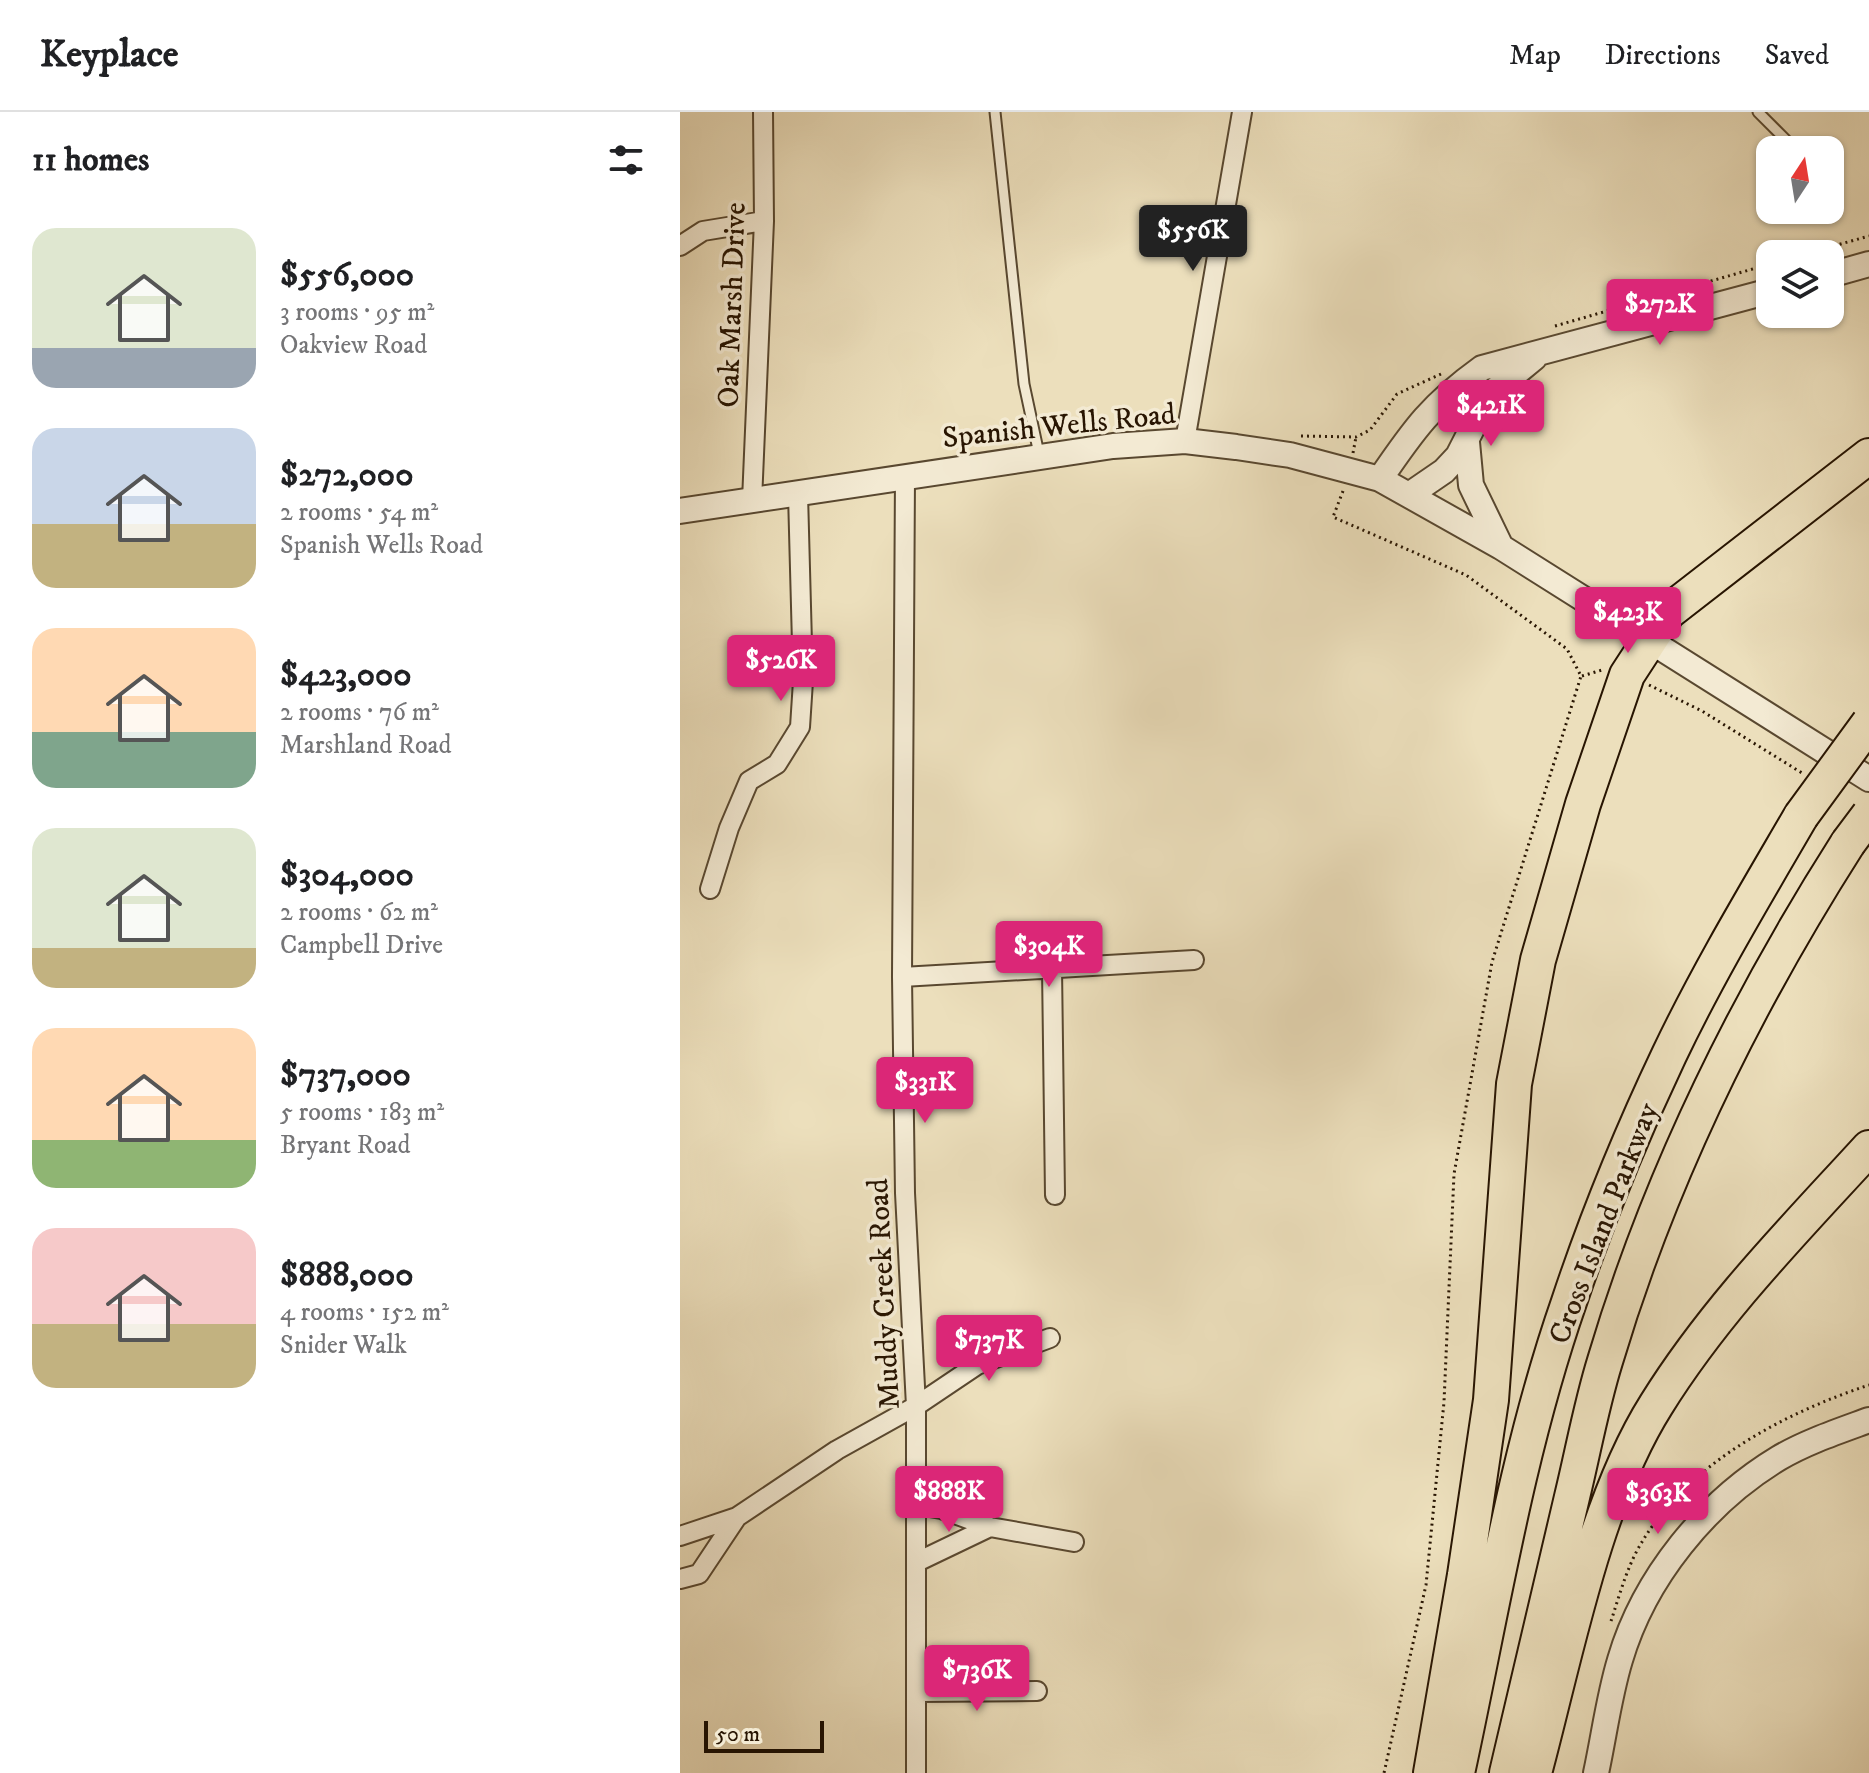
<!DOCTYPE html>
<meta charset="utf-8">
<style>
:root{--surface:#fff;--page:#f6f6f6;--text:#202124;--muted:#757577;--line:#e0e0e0;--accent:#db2777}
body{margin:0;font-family:"IM FELL DW Pica",serif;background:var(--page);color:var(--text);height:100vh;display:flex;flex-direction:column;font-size:30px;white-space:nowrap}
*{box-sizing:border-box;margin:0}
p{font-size:26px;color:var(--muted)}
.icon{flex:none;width:44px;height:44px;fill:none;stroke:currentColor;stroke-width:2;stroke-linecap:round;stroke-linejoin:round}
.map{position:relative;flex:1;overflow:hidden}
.details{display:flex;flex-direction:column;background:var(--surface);width:680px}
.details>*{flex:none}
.needle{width:52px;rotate:12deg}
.tools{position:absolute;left:1076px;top:24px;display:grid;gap:16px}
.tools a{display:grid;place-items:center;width:88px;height:88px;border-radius:16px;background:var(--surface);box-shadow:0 2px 6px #0004;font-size:40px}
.scale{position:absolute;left:24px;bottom:20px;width:120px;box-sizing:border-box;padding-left:8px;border:4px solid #281502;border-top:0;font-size:22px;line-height:28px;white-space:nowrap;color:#281502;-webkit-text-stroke:6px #f3ead3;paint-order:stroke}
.price{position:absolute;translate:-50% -68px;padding:0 18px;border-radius:8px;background:var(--accent);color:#fff;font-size:26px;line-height:52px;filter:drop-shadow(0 2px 4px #0008)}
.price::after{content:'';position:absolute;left:50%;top:48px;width:24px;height:18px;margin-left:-12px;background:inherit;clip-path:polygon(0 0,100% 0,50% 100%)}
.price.current{background:#222;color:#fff}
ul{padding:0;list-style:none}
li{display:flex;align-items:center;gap:24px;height:200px;padding:0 32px}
li span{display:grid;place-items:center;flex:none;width:224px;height:160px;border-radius:24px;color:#555}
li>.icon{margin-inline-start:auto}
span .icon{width:96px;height:96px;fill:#fffc;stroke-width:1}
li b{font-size:34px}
h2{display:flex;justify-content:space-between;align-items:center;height:96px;padding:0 32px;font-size:34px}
header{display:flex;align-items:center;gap:48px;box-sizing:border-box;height:112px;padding:0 40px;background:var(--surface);border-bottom:2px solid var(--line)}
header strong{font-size:38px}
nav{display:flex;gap:44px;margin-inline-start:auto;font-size:28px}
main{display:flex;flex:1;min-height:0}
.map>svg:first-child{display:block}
</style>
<header>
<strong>Keyplace</strong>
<nav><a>Map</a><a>Directions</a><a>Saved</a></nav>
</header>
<main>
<section class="details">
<h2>11 homes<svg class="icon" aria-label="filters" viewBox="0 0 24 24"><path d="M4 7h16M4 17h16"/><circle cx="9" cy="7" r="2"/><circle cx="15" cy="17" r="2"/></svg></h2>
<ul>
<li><span style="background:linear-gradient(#dfe7d0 75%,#9aa5b1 0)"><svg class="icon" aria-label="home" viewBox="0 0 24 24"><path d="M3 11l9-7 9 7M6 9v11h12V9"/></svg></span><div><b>$556,000</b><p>3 rooms · 95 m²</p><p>Oakview Road</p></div></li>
<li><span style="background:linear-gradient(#c9d6e8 60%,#c2b280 0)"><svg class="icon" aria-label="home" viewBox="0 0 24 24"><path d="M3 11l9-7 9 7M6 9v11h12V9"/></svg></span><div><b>$272,000</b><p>2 rooms · 54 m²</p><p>Spanish Wells Road</p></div></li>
<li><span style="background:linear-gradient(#ffd9b3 65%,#7fa58c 0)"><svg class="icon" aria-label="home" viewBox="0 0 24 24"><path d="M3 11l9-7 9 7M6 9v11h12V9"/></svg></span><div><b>$423,000</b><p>2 rooms · 76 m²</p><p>Marshland Road</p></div></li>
<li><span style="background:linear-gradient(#dfe7d0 75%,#c2b280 0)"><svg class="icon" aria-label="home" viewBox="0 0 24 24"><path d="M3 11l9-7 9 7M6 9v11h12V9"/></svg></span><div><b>$304,000</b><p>2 rooms · 62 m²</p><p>Campbell Drive</p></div></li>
<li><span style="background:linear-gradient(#ffd9b3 70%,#8fb573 0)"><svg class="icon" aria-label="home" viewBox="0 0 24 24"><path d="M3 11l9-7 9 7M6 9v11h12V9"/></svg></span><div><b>$737,000</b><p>5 rooms · 183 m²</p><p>Bryant Road</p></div></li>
<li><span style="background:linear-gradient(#f6c9c9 60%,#c2b280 0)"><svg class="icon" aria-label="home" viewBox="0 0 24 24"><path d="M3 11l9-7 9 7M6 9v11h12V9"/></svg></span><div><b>$888,000</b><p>4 rooms · 152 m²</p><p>Snider Walk</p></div></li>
</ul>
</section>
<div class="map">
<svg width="1189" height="1661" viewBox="0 0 1189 1661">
<rect width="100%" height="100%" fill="#ecdfbc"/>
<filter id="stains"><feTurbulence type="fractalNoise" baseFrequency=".0025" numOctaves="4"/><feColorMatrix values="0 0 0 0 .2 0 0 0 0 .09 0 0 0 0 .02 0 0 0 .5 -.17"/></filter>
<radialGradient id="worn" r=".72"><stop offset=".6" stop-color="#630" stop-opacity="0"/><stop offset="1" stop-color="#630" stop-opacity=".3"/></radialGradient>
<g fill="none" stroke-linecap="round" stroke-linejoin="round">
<defs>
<path id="service" d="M315 0 344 272 359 342
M1078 0 1106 28"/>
<path id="minor" d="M0 134 23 119 84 109
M505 329 562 0
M225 364 222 865 225 1081 236 1294V1661
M72 389 84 109 83 0
M30 777 49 716 69 669 97 652 120 615 123 569 118 382
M372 856 375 1083
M222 865 514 848
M238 1393 261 1397 310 1415
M0 1424 57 1405 157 1338 236 1294 297 1253 370 1226
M237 1450 310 1415 394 1430
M0 1467 19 1462 57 1405
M238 1580 357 1579"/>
<path id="tertiary" d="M1150 163 1189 152
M787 330 791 373 821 435
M700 367C734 317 752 292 802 256L1090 179
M729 383 764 359 778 344 804 293 814 279 854 246
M0 399 433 334 505 329 556 335 610 343 700 367 821 435 1189 667
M916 1661C924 1624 929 1584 940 1548 964 1466 1026 1390 1099 1346 1126 1330 1159 1319 1189 1308"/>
<path id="motorway" d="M751 1661 785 1463 811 1288 834 972 858 848 903 692 947 563 988 500 1189 344
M777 1661C811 1504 836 1342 889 1190 917 1106 951 1023 989 943 1028 861 1075 783 1121 704
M827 1661C849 1569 871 1477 892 1385 903 1340 911 1294 925 1249 979 1067 1066 891 1168 731
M854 1661C885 1546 913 1393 976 1293 1035 1198 1114 1118 1189 1036"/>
</defs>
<use href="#service" stroke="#594830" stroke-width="13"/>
<use href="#minor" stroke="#594830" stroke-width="22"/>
<use href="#tertiary" stroke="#594830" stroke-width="28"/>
<use href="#motorway" stroke="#281502" stroke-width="38"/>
<path stroke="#281502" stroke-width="3" stroke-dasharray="2 4" stroke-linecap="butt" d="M1125 142 1189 124
M875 214 1090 152
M621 324 676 325 690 318 717 282 761 262
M673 341 676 325
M663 379 653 405 786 463 887 537 901 564 812 850 774 1062 764 1290 746 1473 704 1661
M902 564 922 558
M969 573 1022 599 1122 661
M931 1509C939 1485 946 1458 959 1435 1006 1352 1102 1302 1189 1273"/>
<use href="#service" stroke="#f3ead3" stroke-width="9"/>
<use href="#minor" stroke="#f3ead3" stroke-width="18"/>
<use href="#tertiary" stroke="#f3ead3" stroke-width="24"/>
<use href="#motorway" stroke="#ecdfbc" stroke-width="34"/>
<defs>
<path id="motorway-bridge" d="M1121 704 1189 611
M1168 731 1189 703"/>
</defs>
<use href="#motorway-bridge" stroke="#281502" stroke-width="38" stroke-linecap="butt"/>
<use href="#motorway-bridge" stroke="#ecdfbc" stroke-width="34"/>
</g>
<g text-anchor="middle" stroke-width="7" stroke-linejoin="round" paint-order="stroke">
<g font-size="30" fill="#281502" stroke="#f3ead3">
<text transform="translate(51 193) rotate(-88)" y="10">Oak Marsh Drive</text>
<text transform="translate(379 313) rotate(-6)" y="10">Spanish Wells Road</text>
<text transform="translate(923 1111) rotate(-69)" y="10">Cross Island Parkway</text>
<text transform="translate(203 1182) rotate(-93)" y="10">Muddy Creek Road</text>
</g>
</g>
<rect width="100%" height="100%" filter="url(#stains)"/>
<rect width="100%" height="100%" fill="url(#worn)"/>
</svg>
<div class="tools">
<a><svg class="needle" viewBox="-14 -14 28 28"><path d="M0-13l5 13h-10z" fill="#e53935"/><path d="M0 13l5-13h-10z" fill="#757577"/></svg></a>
<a><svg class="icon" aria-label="layers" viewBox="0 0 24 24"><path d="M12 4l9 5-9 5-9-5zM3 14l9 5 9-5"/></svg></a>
</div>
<div class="scale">50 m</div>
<b class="price current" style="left:513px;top:161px">$556K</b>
<b class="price" style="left:980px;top:235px">$272K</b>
<b class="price" style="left:811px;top:336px">$421K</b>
<b class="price" style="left:948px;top:543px">$423K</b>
<b class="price" style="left:101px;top:591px">$526K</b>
<b class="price" style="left:369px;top:877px">$304K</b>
<b class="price" style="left:245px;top:1013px">$331K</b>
<b class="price" style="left:309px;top:1271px">$737K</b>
<b class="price" style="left:269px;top:1422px">$888K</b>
<b class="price" style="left:978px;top:1424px">$363K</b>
<b class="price" style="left:297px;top:1601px">$736K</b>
</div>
</main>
